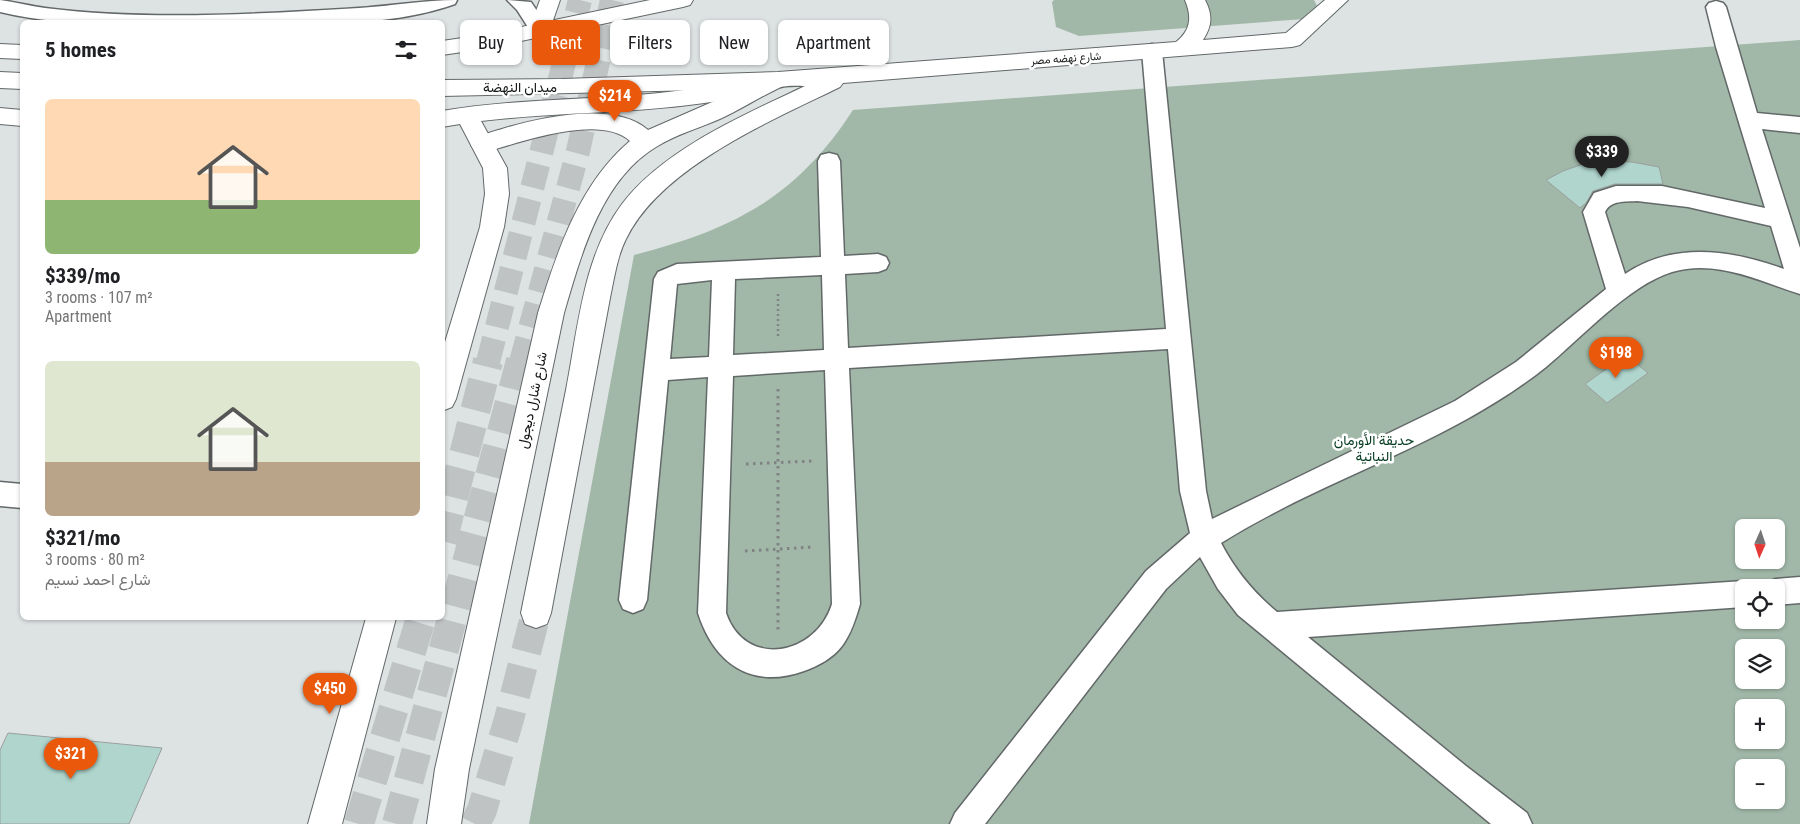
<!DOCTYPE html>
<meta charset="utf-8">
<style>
:root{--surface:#fff;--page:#f6f6f6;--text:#202124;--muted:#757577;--accent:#ea580c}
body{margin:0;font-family:"Roboto Condensed",Vazirmatn,sans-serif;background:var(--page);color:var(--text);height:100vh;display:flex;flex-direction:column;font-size:19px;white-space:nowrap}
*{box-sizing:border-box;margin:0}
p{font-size:16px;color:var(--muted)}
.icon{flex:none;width:28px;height:28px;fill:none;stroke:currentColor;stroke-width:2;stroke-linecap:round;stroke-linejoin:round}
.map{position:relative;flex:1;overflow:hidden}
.side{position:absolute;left:20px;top:20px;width:425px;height:600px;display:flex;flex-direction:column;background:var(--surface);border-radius:8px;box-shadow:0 1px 4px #0004}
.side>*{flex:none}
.guide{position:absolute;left:460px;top:20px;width:475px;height:45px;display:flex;gap:10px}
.needle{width:32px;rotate:183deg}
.tools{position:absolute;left:1735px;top:519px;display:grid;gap:10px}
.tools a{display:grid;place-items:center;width:50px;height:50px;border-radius:8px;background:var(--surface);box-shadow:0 1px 4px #0004;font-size:25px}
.price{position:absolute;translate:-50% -42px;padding:0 11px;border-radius:18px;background:var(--accent);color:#fff;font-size:16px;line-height:32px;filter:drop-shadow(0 1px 2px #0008)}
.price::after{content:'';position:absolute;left:50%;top:30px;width:15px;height:11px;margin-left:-8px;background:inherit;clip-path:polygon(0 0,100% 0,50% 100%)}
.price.current{background:#222;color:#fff}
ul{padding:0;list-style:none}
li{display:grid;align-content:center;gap:10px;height:265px;padding:0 25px}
li span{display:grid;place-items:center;height:155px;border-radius:8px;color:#555}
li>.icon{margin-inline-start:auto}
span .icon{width:90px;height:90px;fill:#fffc;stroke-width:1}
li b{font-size:21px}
h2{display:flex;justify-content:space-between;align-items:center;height:60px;padding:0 25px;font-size:21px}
.pill{padding:0 18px;border-radius:8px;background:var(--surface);box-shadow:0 1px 4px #0004;font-size:18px;line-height:45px}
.pill.current{background:var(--accent);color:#fff}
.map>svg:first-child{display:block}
</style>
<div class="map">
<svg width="1800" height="824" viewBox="0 0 1800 824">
<rect width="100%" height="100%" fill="#dde2e3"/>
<path fill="#a1b8a8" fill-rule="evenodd" d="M1054 0H1314L1318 8 1304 19 1079 36 1056 27 1052 2Z
M1800 40V824H529L634 255C732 230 796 198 853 110ZM1744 528H1776V560H1744ZM1744 588H1776V620H1744ZM1744 648H1776V680H1744ZM1744 708H1776V740H1744ZM1744 768H1776V800H1744Z"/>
<path fill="#afd5cd" stroke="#9a9f9d" d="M1607 161 1632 162 1659 167 1663 184H1615L1593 191 1586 203 1580 208 1546 180 1563 171 1583 164Z
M1626 355 1648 373 1607 403 1585 384Z
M8 733 162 748 129 824H0V750Z"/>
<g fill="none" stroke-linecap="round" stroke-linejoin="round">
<path stroke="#bfc3c4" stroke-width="24" stroke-dasharray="24 12" stroke-linecap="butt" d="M488 362 580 0
M521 362 578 151 612 0"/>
<path stroke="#bfc3c4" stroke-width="30" stroke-dasharray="30 15" stroke-linecap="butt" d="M442 541 488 361
M359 824 421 618
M397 824 521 361
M475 824 482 810 509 719 536 613"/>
<defs>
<path id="street" d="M0 0C15 2 30 6 45 8 148 21 256 14 359 8 392 6 424 0 457 0L455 4C376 32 279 22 196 22 131 22 64 28 0 12Z
M507 0 531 2 550 30 547 35 540 37 533 35 517 10Z
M1716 1 1723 3 1726 7 1757 113 1800 117V133L1762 129 1800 248V294C1759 281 1717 259 1672 272 1629 285 1581 338 1546 367 1448 445 1326 477 1221 543 1235 570 1253 592 1277 612L1744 581 1754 585 1755 588H1744V607L1308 637 1466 766 1527 813 1532 824H1491L1238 615 1218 589 1200 557 1166 589 985 824H950L955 813 1146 571 1190 533 1180 491 1168 349 849 368 860 604C856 618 851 634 842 646 833 658 818 666 804 671 751 690 714 663 698 613L708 377 668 380 647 600 643 609 633 613 623 609 619 600 654 279 658 272 677 264 821 257 818 161 821 155 829 153 837 155 840 161 844 256 878 254 886 257 889 263 886 269 878 272 845 274 848 348 1166 329 1142 51 1145 46 1152 44 1159 46 1162 51 1206 491 1212 519 1455 401 1516 362 1606 289 1583 212 1594 193 1616 186H1662L1765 208 1716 47 1706 7 1709 3ZM1637 201 1688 207 1771 226 1784 269C1731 250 1674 241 1625 274L1605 212C1611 200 1625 202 1637 201ZM822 275 824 350 733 355 735 279ZM712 280 709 357 670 359 677 284ZM825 370 832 604C816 656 745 669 726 613L733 376Z
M0 482 22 484V508L0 506Z
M1800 577V603L1776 605V588H1764L1766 583 1776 579Z"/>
<path id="secondary" d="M540 0H560L548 35 540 37 532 35 529 30Z
M771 74 779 77 782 82 779 87C682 116 580 109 481 121L507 168 509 194 504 227 456 399 452 407 442 411V352L480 227 485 194 483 168 460 124 442 127V111C506 100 571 100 636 95 681 92 726 83 771 74Z
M0 108 22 110V126L0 124Z
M366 618H396L342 824H308Z"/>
<path id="primary" d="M650 0H693L690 5 683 7 483 49 442 55V41L483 35Z
M1185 0H1205C1213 15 1212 26 1203 40L1286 33 1325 0H1348L1300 45 1292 47 843 83 840 87C771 121 661 167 626 239 617 257 614 279 610 298L551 613 547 624 536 628 525 624 521 613C536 539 551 465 566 390 578 329 583 256 622 204 664 149 744 115 805 86 798 86 785 85 779 88 760 97 741 109 722 118 700 128 676 134 656 147 601 180 581 255 564 313L469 769 461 824H427L435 769 538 313C557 252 579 184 630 141 599 113 518 143 483 153L475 151 471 145C478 134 493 132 505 128 543 117 615 101 648 130L742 89 442 96V80L562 79 778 72 1176 42C1191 30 1192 17 1185 0Z
M0 44 22 45V59L0 58Z
M0 72 22 73V89L0 88Z"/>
</defs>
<use href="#street" stroke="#636869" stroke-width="3"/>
<use href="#secondary" stroke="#636869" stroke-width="2"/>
<use href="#primary" stroke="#636869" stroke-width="2"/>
<path stroke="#808384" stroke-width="2.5" stroke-dasharray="2 3" stroke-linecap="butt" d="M778 294V337"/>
<path stroke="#808384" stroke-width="3" stroke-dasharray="2.5 4.5" stroke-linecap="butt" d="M778 389V632
M746 464 813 461
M745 551 814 547"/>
<use href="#street" fill="#fff" fill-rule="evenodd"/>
<use href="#secondary" fill="#fff" fill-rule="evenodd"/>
<use href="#primary" fill="#fff" fill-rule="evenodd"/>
</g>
<g text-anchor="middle" stroke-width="5" stroke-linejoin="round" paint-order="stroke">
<g font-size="11" fill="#131515" stroke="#fff">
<text transform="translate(1066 58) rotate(-4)" y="4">شارع نهضه مصر</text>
</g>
<g font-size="14" fill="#131515" stroke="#fff">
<text x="520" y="92">ميدان النهضة</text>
<text transform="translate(532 400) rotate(-78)" y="5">شارع شارل ديجول</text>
</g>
<g font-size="14" fill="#043a20" stroke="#fff">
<text x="1374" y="445">حديقة الأورمان<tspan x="1374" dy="16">النباتية</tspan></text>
</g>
</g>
</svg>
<div class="tools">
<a><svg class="needle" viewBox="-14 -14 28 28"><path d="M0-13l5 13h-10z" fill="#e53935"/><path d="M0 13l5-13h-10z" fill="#757577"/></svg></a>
<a><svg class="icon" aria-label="locate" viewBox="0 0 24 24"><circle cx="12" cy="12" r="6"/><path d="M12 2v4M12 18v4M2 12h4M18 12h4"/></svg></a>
<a><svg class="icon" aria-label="layers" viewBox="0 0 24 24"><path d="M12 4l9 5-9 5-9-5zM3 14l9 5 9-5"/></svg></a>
<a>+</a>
<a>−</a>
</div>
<b class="price" style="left:615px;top:122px">$214</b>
<b class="price current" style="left:1602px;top:178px">$339</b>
<b class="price" style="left:1616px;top:379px">$198</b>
<b class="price" style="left:330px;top:715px">$450</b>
<b class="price" style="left:71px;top:780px">$321</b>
<div class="guide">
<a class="pill">Buy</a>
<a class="pill current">Rent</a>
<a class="pill">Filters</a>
<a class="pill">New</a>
<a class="pill">Apartment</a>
</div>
<section class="side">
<h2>5 homes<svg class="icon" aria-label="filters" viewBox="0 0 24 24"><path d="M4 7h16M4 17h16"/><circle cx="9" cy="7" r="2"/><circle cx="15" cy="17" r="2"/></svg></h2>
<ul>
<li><span style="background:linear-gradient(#ffd9b3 65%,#8fb573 0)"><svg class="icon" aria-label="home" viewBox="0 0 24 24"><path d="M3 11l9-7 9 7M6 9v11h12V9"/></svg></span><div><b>$339/mo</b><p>3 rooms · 107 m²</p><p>Apartment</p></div></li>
<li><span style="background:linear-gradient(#dfe7d0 65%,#b9a48a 0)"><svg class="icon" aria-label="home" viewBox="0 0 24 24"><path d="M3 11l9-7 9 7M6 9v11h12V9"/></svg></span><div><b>$321/mo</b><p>3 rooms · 80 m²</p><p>شارع احمد نسيم</p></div></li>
</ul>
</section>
</div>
